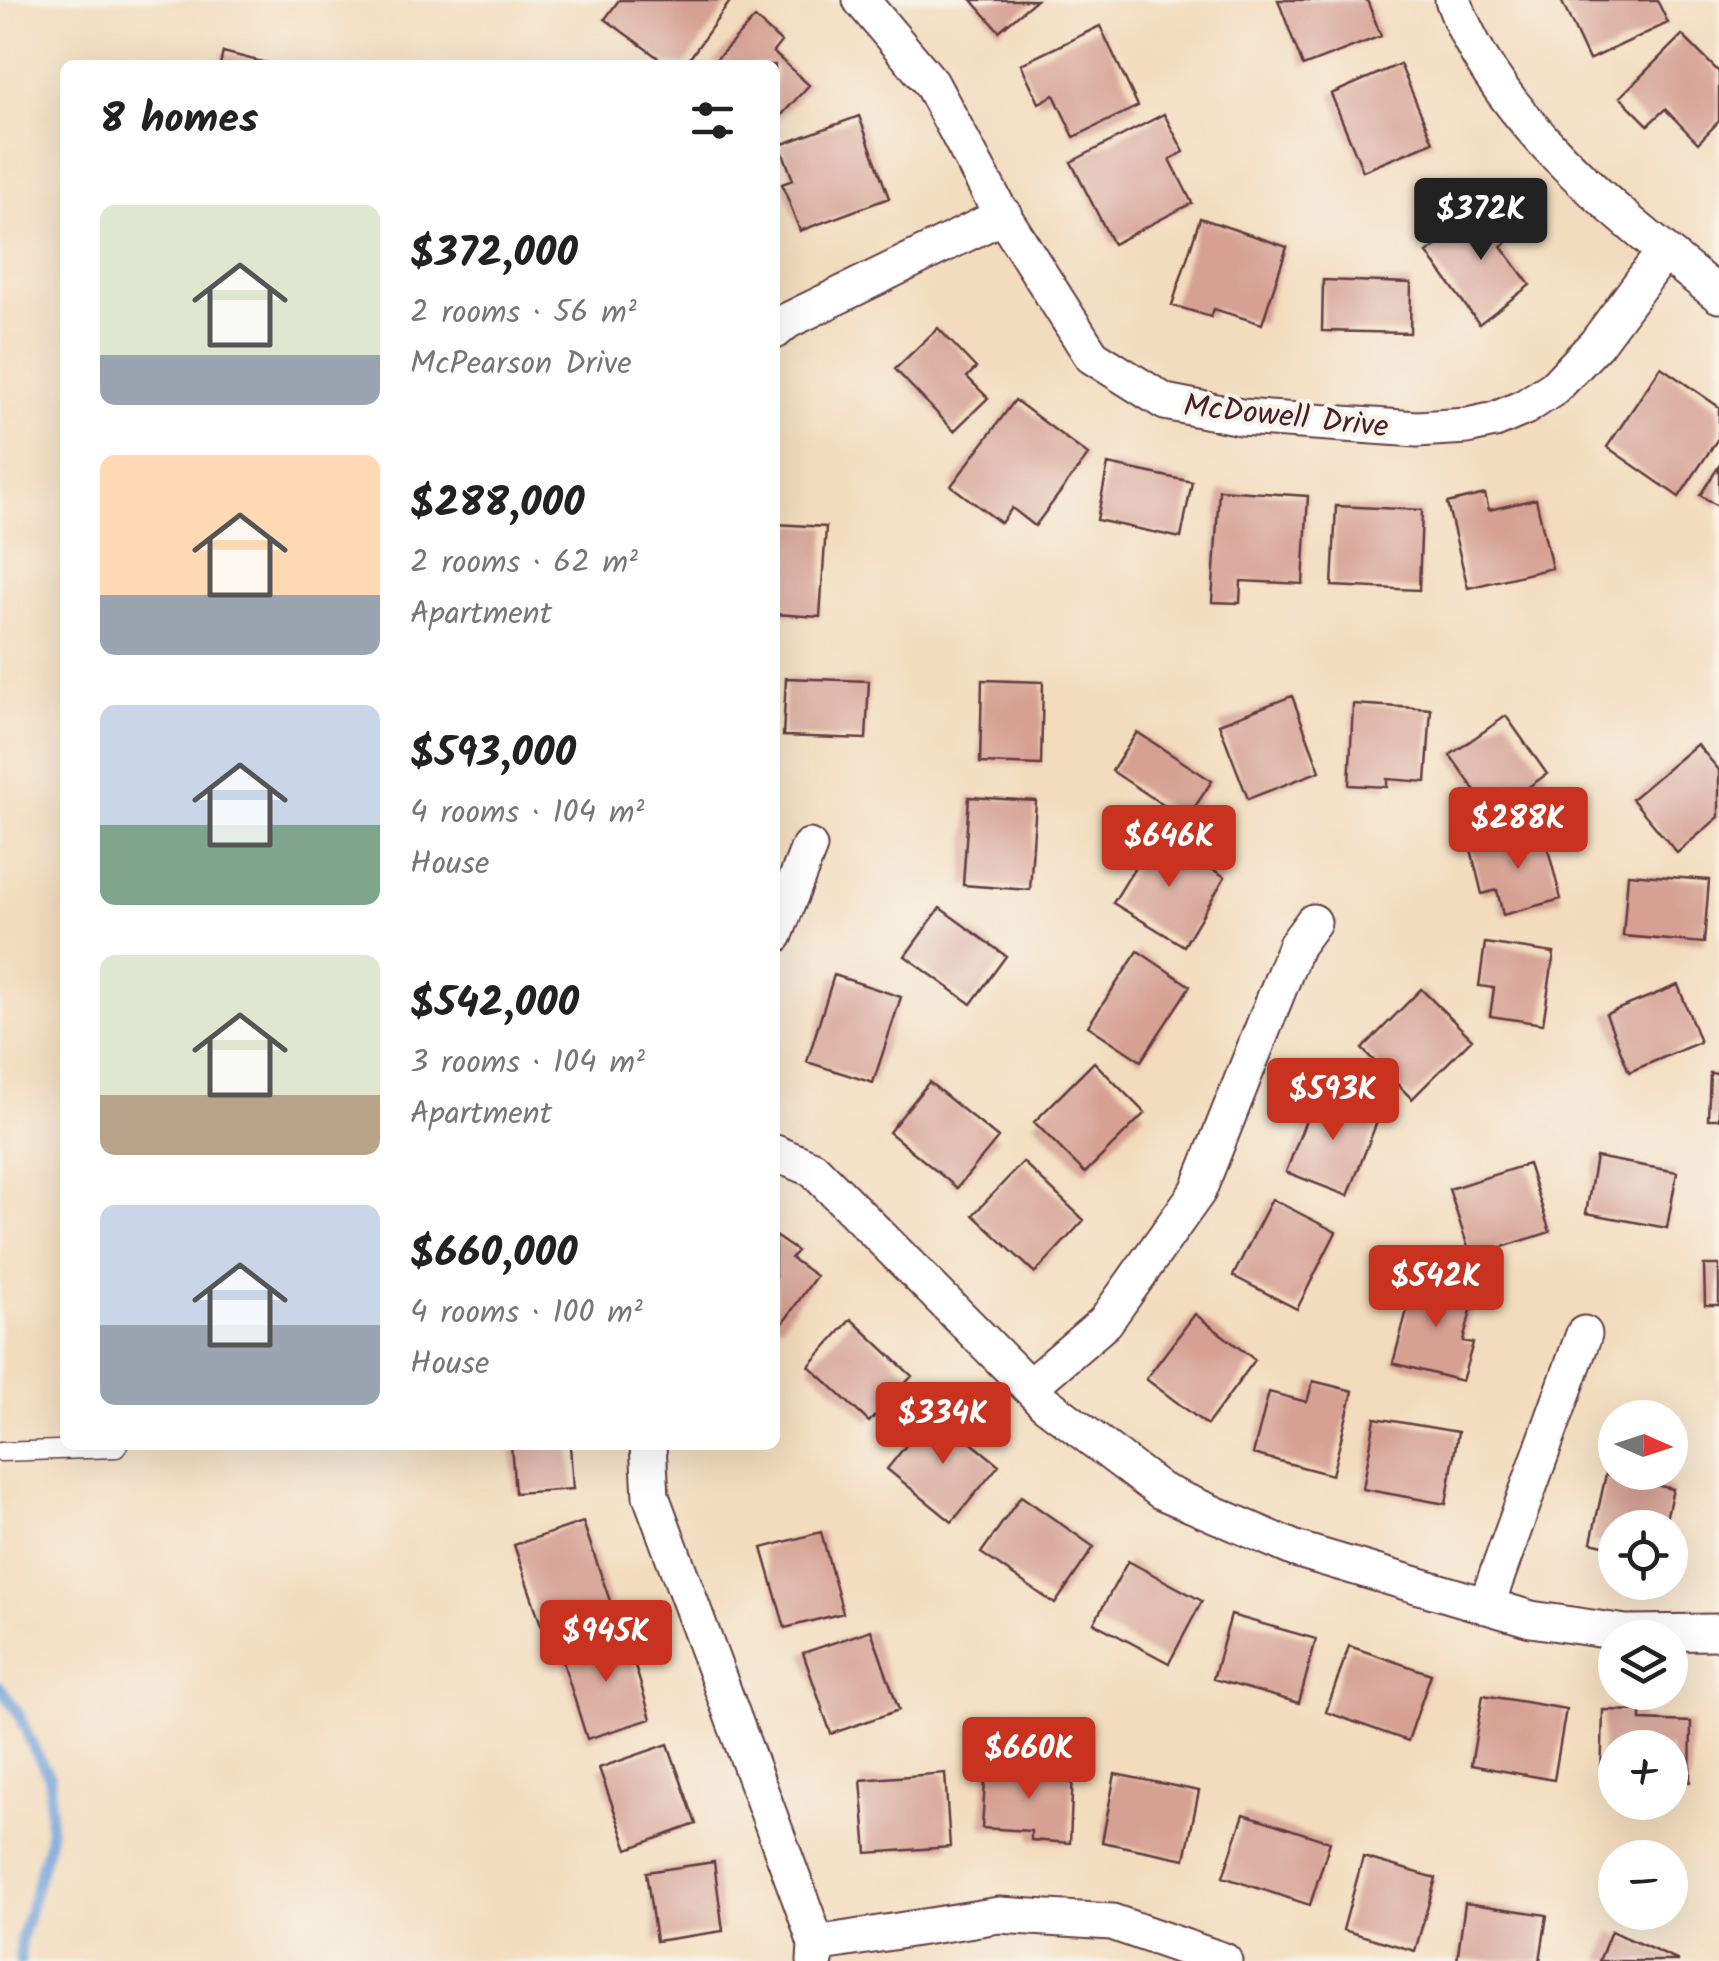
<!DOCTYPE html>
<meta charset="utf-8">
<style>
:root{--surface:#fff;--page:#f2f2f2;--text:#222;--muted:#767676;--accent:#c8321e}
body{margin:0;font-family:Kalam,sans-serif;background:var(--page);color:var(--text);height:100vh;display:flex;flex-direction:column;font-size:38px;white-space:nowrap}
*{box-sizing:border-box;margin:0}
p{font-size:32px;color:var(--muted)}
.icon{flex:none;width:55px;height:55px;fill:none;stroke:currentColor;stroke-width:2;stroke-linecap:round;stroke-linejoin:round}
.map{position:relative;flex:1;overflow:hidden}
.side{position:absolute;left:60px;top:60px;width:720px;height:1390px;display:flex;flex-direction:column;background:var(--surface);border-radius:15px;box-shadow:0 10px 40px #0002}
.side>*{flex:none}
.needle{width:65px;rotate:93deg}
.controls{position:absolute;left:1598px;top:1400px;display:grid;gap:20px}
.controls a{display:grid;place-items:center;width:90px;height:90px;border-radius:50%;background:var(--surface);box-shadow:0 10px 40px #0002;font-size:50px}
.price{position:absolute;translate:-50% -85px;padding:0 22px;border-radius:10px;background:var(--accent);color:#fff;font-size:32px;line-height:65px;filter:drop-shadow(0 2px 5px #0008)}
.price::after{content:'';position:absolute;left:50%;top:60px;width:30px;height:22px;margin-left:-15px;background:inherit;clip-path:polygon(0 0,100% 0,50% 100%)}
.price.selected{background:#222;color:#fff}
ul{padding:0;list-style:none}
li{display:flex;align-items:center;gap:30px;height:250px;padding:0 40px}
li span{display:grid;place-items:center;flex:none;width:280px;height:200px;border-radius:15px;color:#555}
li>.icon{margin-inline-start:auto}
span .icon{width:120px;height:120px;fill:#fffc;stroke-width:1}
li b{font-size:42px}
h2{display:flex;justify-content:space-between;align-items:center;height:120px;padding:0 40px;font-size:42px}
.map>svg:first-child{display:block}
</style>
<div class="map">
<svg width="1719" height="1961" viewBox="0 0 1719 1961">
<rect width="100%" height="100%" fill="#f7f3e8"/>
<filter id="ink" filterUnits="userSpaceOnUse"><feTurbulence type="fractalNoise" baseFrequency=".01" numOctaves="2"/><feDisplacementMap in="SourceGraphic" scale="20" xChannelSelector="R" yChannelSelector="G"/><feConvolveMatrix kernelMatrix="1 2 1 2 8 2 1 2 1" color-interpolation-filters="sRGB"/></filter>
<filter id="wash" filterUnits="userSpaceOnUse"><feTurbulence type="fractalNoise" baseFrequency=".0048" numOctaves="4" result="noise"/><feDisplacementMap in="SourceGraphic" scale="40" xChannelSelector="R" yChannelSelector="G"/><feGaussianBlur stdDeviation="2.25" result="paint"/><feColorMatrix in="noise" values="0 0 0 0 0 0 0 0 0 0 0 0 0 0 0 0 0 1.4 0 .05"/><feComposite in="paint" operator="in"/></filter>
<g filter="url(#wash)">
<rect width="100%" height="100%" fill="#f3dcbd"/>
<g fill="none" stroke-linecap="round" stroke-linejoin="round">
<path stroke="#70a1db" stroke-width="11" d="M0 1687 18 1713 34 1749 50 1778V1838L20 1943V1961"/>
</g>
<g id="blocks">
<path fill="#d6a093" d="M619 0H731L685 65H668L605 19Z
M972 0H1036L999 31Z
M1278 0H1367L1381 36 1303 66Z
M1561 0H1657L1668 23 1589 60Z
M755 18 781 42 773 52 809 85 775 122V65H711Z
M1100 26 1138 106 1074 137 1054 95 1039 103 1021 64Z
M1682 35 1719 72V121L1698 143 1665 109 1648 125 1620 97Z
M223 52 270 64V65H220Z
M1400 64 1433 142 1363 171 1331 94Z
M1164 114 1184 152 1170 159 1192 203 1113 244 1071 162Z
M859 116 889 198 800 231 782 184 793 180 780 145Z
M1497 201 1521 232 1501 246 1530 285 1479 324 1427 253Z
M1200 218 1287 247 1262 324 1214 309 1211 317 1172 305Z
M1323 280 1411 283 1410 333 1322 331Z
M938 328 976 368 967 377 988 398 954 431 895 369Z
M1661 367 1719 407V437L1679 497 1607 447Z
M1015 400 1088 455 1035 526 1012 508 1001 523 951 486Z
M1108 464 1192 482 1181 538 1097 520Z
M1719 466V507L1700 495Z
M1219 490 1308 496 1303 584 1241 581 1240 603 1212 602Z
M1485 494 1489 510 1536 499 1552 568 1468 588 1447 503Z
M1336 506 1422 510 1419 590 1332 586Z
M775 524 826 527 820 617 775 614Z
M786 678 869 681 866 739 783 736Z
M982 680 1043 682 1041 765 980 763Z
M1292 696 1320 771 1248 799 1219 724Z
M1353 704 1431 709 1426 782 1387 779V787L1349 785Z
M1506 716 1547 774 1491 813 1450 755Z
M1137 732 1212 781 1186 820 1112 771Z
M1697 744 1719 770V817L1677 853 1632 799Z
M969 797 1036 801 1030 890 963 885Z
M1543 830 1561 899 1503 915 1497 890 1482 894 1471 849Z
M1155 835 1225 877 1184 946 1113 903Z
M1628 874 1709 880 1704 943 1623 936Z
M940 908 1006 956 971 1004 905 956Z
M1485 943 1554 953 1543 1024 1490 1016 1494 988 1479 986Z
M1138 951 1190 986 1141 1061 1088 1026Z
M834 975 901 997 873 1083 807 1062Z
M1678 985 1700 1042 1629 1072 1606 1014Z
M1421 989 1472 1039 1412 1099 1362 1049Z
M1094 1062 1145 1113 1085 1173 1034 1122Z
M1710 1073 1719 1074V1119H1708Z
M929 1082 998 1138 957 1188 889 1132Z
M1318 1089 1380 1114 1348 1196 1286 1172Z
M1596 1157 1677 1172 1667 1228 1586 1213Z
M1023 1162 1084 1220 1035 1273 973 1215Z
M1528 1164 1550 1232 1471 1257 1449 1189Z
M1272 1199 1336 1232 1297 1309 1233 1276Z
M775 1236 797 1251 791 1258 816 1276 781 1326 775 1322Z
M1704 1265H1719V1305H1705Z
M1416 1276 1476 1292 1463 1341 1473 1343 1462 1381 1393 1363Z
M1195 1314 1255 1360 1207 1425 1146 1379Z
M851 1319 912 1376 869 1422 809 1366Z
M1313 1381 1353 1391 1332 1475 1253 1454 1269 1392 1307 1402Z
M933 1412 999 1465 952 1522 887 1469Z
M1375 1418 1458 1432 1446 1504 1363 1489Z
M511 1445H570L573 1489 515 1493Z
M1606 1474 1673 1489 1664 1528H1615V1548L1591 1542Z
M1021 1496 1094 1547 1055 1604 981 1553Z
M583 1522 611 1604 542 1628 514 1545Z
M821 1532 843 1613 785 1628 762 1548Z
M1128 1561 1202 1601 1169 1663 1094 1623Z
M1231 1615 1316 1639 1299 1703 1213 1679Z
M871 1630 899 1710 831 1734 803 1653Z
M625 1632 651 1719 587 1739 560 1652Z
M1349 1646 1431 1674 1408 1741 1326 1712Z
M1483 1695 1566 1709 1554 1780 1471 1765Z
M1603 1710 1641 1711V1720L1691 1722 1690 1782 1670 1781V1748H1615V1780H1601Z
M668 1744 696 1824 628 1849 599 1768Z
M986 1766 1073 1771 1070 1843 1031 1840V1831L982 1828Z
M945 1773 950 1847 867 1853 861 1780Z
M1115 1774 1199 1791 1185 1859 1102 1842Z
M1244 1814 1330 1842 1310 1905 1223 1877Z
M1363 1857 1436 1878 1415 1951 1343 1930Z
M714 1862 723 1931 656 1941 646 1872Z
M1465 1903 1547 1915 1540 1961H1457Z
M1611 1931 1679 1961H1599Z"/>
</g>
</g>
<g filter="url(#ink)">
<use href="#blocks" fill-opacity="0" stroke="#633b41" stroke-width="2.5"/>
<g fill="none" stroke-linecap="round" stroke-linejoin="round">
<defs>
<path id="service" d="M0 1452 116 1448 118 1445"/>
<path id="minor" d="M861 0 931 83 998 208 1092 356 1165 402 1241 417 1417 429 1467 426 1495 420 1525 407 1554 388 1596 344 1664 252
M1453 0C1496 121 1621 217 1719 295
M775 331 787 321 1004 215
M775 935 809 847
M775 1153 813 1169 1045 1403 1161 1491 1295 1549 1531 1619 1626 1633 1719 1632
M1029 1387 1105 1322 1198 1191 1296 945 1313 922
M648 1445 651 1496 808 1920 816 1944 815 1961
M1486 1606 1584 1334
M816 1944 999 1915 1112 1922 1224 1961"/>
</defs>
<use href="#service" stroke="#633b41" stroke-width="21"/>
<use href="#minor" stroke="#633b41" stroke-width="39"/>
<use href="#service" stroke="#fff" stroke-width="18"/>
<use href="#minor" stroke="#fff" stroke-width="35"/>
</g>
</g>
<g text-anchor="middle" stroke-width="8" stroke-linejoin="round" paint-order="stroke">
<g font-size="32" fill="#4a1f2b" stroke="#f7f3e8">
<text transform="translate(1286 415) rotate(6)" y="11">McDowell Drive</text>
</g>
</g>
</svg>
<div class="controls">
<a><svg class="needle" viewBox="-14 -14 28 28"><path d="M0-13l5 13h-10z" fill="#e53935"/><path d="M0 13l5-13h-10z" fill="#767676"/></svg></a>
<a><svg class="icon" aria-label="locate" viewBox="0 0 24 24"><circle cx="12" cy="12" r="6"/><path d="M12 2v4M12 18v4M2 12h4M18 12h4"/></svg></a>
<a><svg class="icon" aria-label="layers" viewBox="0 0 24 24"><path d="M12 4l9 5-9 5-9-5zM3 14l9 5 9-5"/></svg></a>
<a>+</a>
<a>−</a>
</div>
<b class="price selected" style="left:1481px;top:263px">$372K</b>
<b class="price" style="left:1518px;top:872px">$288K</b>
<b class="price" style="left:1169px;top:890px">$646K</b>
<b class="price" style="left:1333px;top:1143px">$593K</b>
<b class="price" style="left:1436px;top:1330px">$542K</b>
<b class="price" style="left:943px;top:1467px">$334K</b>
<b class="price" style="left:606px;top:1685px">$945K</b>
<b class="price" style="left:1029px;top:1802px">$660K</b>
<section class="side">
<h2>8 homes<svg class="icon" aria-label="filters" viewBox="0 0 24 24"><path d="M4 7h16M4 17h16"/><circle cx="9" cy="7" r="2"/><circle cx="15" cy="17" r="2"/></svg></h2>
<ul>
<li><span style="background:linear-gradient(#dfe7d0 75%,#9aa5b1 0)"><svg class="icon" aria-label="home" viewBox="0 0 24 24"><path d="M3 11l9-7 9 7M6 9v11h12V9"/></svg></span><div><b>$372,000</b><p>2 rooms · 56 m²</p><p>McPearson Drive</p></div></li>
<li><span style="background:linear-gradient(#ffd9b3 70%,#9aa5b1 0)"><svg class="icon" aria-label="home" viewBox="0 0 24 24"><path d="M3 11l9-7 9 7M6 9v11h12V9"/></svg></span><div><b>$288,000</b><p>2 rooms · 62 m²</p><p>Apartment</p></div></li>
<li><span style="background:linear-gradient(#c9d6e8 60%,#7fa58c 0)"><svg class="icon" aria-label="home" viewBox="0 0 24 24"><path d="M3 11l9-7 9 7M6 9v11h12V9"/></svg></span><div><b>$593,000</b><p>4 rooms · 104 m²</p><p>House</p></div></li>
<li><span style="background:linear-gradient(#dfe7d0 70%,#b9a48a 0)"><svg class="icon" aria-label="home" viewBox="0 0 24 24"><path d="M3 11l9-7 9 7M6 9v11h12V9"/></svg></span><div><b>$542,000</b><p>3 rooms · 104 m²</p><p>Apartment</p></div></li>
<li><span style="background:linear-gradient(#c9d6e8 60%,#9aa5b1 0)"><svg class="icon" aria-label="home" viewBox="0 0 24 24"><path d="M3 11l9-7 9 7M6 9v11h12V9"/></svg></span><div><b>$660,000</b><p>4 rooms · 100 m²</p><p>House</p></div></li>
</ul>
</section>
</div>
